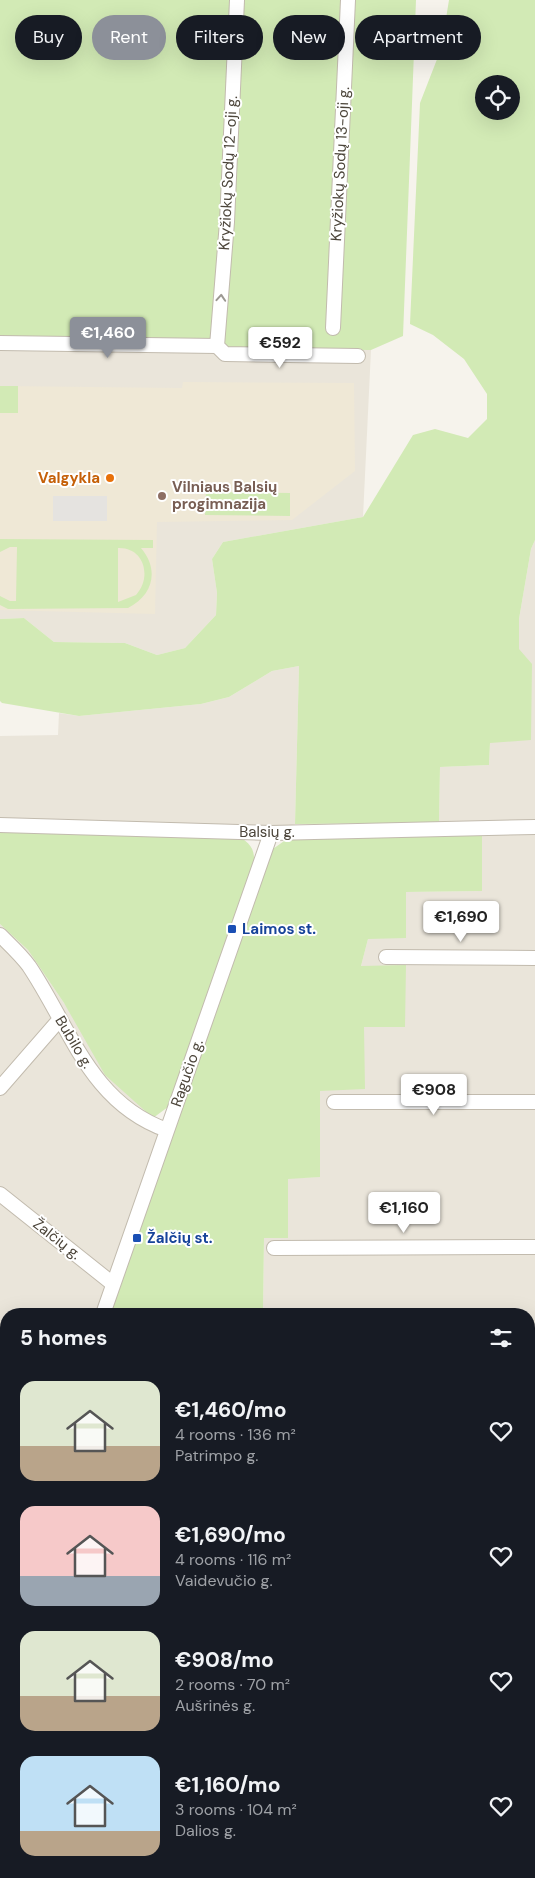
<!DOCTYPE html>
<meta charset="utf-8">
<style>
:root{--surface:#171b24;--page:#242831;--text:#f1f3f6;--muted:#9ea1a6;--accent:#8c9099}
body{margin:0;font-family:"DM Sans",sans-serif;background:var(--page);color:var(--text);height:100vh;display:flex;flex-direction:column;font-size:19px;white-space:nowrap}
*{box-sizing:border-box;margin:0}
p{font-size:16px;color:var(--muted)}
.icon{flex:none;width:28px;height:28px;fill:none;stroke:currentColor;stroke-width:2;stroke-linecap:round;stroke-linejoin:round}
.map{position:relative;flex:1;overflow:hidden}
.details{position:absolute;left:0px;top:1308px;width:535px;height:571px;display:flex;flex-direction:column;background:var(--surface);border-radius:20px 20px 0 0;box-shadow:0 5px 20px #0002}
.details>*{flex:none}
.top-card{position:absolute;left:15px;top:15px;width:505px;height:45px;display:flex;gap:10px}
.buttons{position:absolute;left:475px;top:75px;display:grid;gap:10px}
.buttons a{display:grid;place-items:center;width:45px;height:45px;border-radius:50%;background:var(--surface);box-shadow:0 5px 20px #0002;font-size:25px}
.price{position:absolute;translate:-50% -42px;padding:0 11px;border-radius:5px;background:#fff;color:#222;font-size:16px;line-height:32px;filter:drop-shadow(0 1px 2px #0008)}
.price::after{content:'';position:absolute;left:50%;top:30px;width:15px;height:11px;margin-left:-8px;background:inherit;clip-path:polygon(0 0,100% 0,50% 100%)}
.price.on{background:var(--accent);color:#fff}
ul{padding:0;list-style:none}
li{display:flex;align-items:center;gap:15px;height:125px;padding:0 20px}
li span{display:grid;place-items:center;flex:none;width:140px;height:100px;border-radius:15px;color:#555}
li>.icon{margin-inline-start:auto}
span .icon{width:60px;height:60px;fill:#fffc;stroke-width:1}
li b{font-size:21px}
h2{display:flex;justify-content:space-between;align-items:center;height:60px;padding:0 20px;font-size:21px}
.tag{padding:0 18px;border-radius:22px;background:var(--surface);box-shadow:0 5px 20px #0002;font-size:18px;line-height:45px}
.tag.on{background:var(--accent);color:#fff}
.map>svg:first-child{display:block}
</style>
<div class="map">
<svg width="535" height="1878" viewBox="0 0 535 1878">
<rect width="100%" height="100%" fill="#f6f3ec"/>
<path fill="#eae5da" d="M0 340 229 349 371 350 363 517 223 542 212 559 217 593 216 615 185 648 157 655 125 643 54 642 24 618 0 619Z
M535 540V1878H92L93 1872H529V1314H263L264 1237 288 1238V1178L320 1177V1091L364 1027H405L361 966 368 939 406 892 481 891 439 823 440 767 489 765 490 743 519 649V619L531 549Z
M299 666 295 824 271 833 0 831V736L58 735 59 713 79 716 201 704 229 697 272 671Z
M0 924 28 950 64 1003 153 1118 159 1139 98 1314H6V1578L0 1596Z"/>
<path fill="#efe8d6" d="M183 382 354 383 355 471 292 520 157 522 155 614 0 610V386L182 388Z"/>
<path fill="#d2eab5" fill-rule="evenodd" d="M0 0H416L403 336 371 350 228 349 0 340Z
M449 0H535V540L531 549 519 619V649L532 664 531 740 490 743 489 765 440 767 439 823 295 824 299 666 272 671 229 697 201 704 79 716 2 703 0 701V619L24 618 54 642 125 643 157 655 185 648 216 615 217 593 212 559 223 542 363 517 413 435 435 429 468 438 487 419V394L464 359 433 335 410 324 420 103 441 49ZM484 84H511V111H484Z
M0 386H18V413H0Z
M206 492 290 493V516L205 515Z
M0 539 153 540V548H141C159 569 154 595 128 608L8 609 0 605V596L10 601H16L17 547H10L0 552ZM118 548C145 547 152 578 136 595L118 602Z
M0 831 238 836C251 844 255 849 254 864L168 1107 153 1118 105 1075 64 1003 28 950 0 924Z
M482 833V891L406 892V938L368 939 361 966 406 965 405 1027H364L365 1089 320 1091V1177L288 1179V1238H264L263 1314H110L270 851 287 839Z
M6 1607V1872L85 1873 84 1878H0V1625Z"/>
<path fill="#e5e3e0" d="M53 496H107V521H53Z"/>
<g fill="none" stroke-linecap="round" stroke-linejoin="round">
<defs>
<path id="minor" d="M333 328 348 0
M0 343 217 346 225 354 358 356
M217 346 227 222 237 0
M0 825 271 833 535 827
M0 935C10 945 21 955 29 966 70 1027 90 1103 167 1130
M386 957 535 958
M0 1088 60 1019
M334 1102H535
M0 1194 113 1284
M274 1248 535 1247
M103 1314 271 833
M0 1379 6 1384
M529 1391H535
M0 1399 6 1392
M0 1573 6 1578
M0 1611 6 1593
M529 1729 535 1719
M529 1865 535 1874
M87 1878 88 1872
M358 1878 370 1872"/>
</defs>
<use href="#minor" stroke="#c2bbae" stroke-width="16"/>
<use href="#minor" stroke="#fff" stroke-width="14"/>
</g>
<defs><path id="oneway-chevron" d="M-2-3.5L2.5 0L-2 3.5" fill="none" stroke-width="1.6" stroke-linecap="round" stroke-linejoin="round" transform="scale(1.25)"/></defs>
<use stroke="#9c9892" href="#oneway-chevron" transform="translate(221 298) rotate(-86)"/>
<circle fill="#e8710a" stroke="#fff" stroke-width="2" cx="110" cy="478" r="5"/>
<circle fill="#8d6e63" stroke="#fff" stroke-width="2" cx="162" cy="496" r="5"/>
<g fill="#1a4fb4" stroke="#fff" stroke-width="2">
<rect x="227" y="924" width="10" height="10" rx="2.5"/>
<rect x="132" y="1233" width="10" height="10" rx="2.5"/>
</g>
<g text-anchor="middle" stroke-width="4" stroke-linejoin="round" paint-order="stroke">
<g font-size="15" fill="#4b4439" stroke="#fff">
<text transform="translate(340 164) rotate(-87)" y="5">Kryžiokų Sodų 13-oji g.</text>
<text transform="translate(228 173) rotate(-87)" y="5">Kryžiokų Sodų 12-oji g.</text>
<text x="267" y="837">Balsių g.</text>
<text transform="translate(74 1042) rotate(59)" y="5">Bubilo g.</text>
<text transform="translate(187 1073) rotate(-71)" y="5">Ragučio g.</text>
<text transform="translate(57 1239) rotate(38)" y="5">Žalčių g.</text>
</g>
<g font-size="15" font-weight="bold" fill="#c56008" stroke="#fff" text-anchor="end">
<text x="100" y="483">Valgykla</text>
</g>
<g font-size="15" font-weight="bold" fill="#785e54" stroke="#fff" text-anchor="start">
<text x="172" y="492">Vilniaus Balsių<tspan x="172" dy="17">progimnazija</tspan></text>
</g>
<g font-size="15" font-weight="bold" fill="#164399" stroke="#fff" text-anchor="start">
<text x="242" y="934">Laimos st.</text>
<text x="147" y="1243">Žalčių st.</text>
</g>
</g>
</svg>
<div class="buttons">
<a><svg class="icon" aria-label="locate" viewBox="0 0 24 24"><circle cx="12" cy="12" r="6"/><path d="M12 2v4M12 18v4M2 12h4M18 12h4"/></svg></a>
</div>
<b class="price on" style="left:108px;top:359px">€1,460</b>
<b class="price" style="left:280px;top:369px">€592</b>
<b class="price" style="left:461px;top:943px">€1,690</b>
<b class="price" style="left:434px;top:1116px">€908</b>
<b class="price" style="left:404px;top:1234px">€1,160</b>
<div class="top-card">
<a class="tag">Buy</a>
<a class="tag on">Rent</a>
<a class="tag">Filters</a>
<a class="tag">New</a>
<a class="tag">Apartment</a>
</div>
<section class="details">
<h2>5 homes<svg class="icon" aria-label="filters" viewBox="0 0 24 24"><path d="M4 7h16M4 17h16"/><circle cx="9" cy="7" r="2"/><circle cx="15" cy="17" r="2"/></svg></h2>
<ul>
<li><span style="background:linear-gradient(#dfe7d0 65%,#b9a48a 0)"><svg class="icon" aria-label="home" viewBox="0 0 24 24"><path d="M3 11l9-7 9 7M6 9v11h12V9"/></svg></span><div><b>€1,460/mo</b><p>4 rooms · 136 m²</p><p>Patrimpo g.</p></div><svg class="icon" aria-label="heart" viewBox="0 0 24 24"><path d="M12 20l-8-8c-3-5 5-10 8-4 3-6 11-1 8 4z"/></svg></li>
<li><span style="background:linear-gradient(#f6c9c9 70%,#9aa5b1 0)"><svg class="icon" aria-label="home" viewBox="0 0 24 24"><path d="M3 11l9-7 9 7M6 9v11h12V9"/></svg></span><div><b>€1,690/mo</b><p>4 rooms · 116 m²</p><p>Vaidevučio g.</p></div><svg class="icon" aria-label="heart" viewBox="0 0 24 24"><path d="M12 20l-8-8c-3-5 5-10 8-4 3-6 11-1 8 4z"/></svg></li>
<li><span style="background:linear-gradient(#dfe7d0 65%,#b9a48a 0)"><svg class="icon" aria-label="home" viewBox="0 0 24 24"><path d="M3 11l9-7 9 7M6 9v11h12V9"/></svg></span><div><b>€908/mo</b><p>2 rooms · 70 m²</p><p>Aušrinės g.</p></div><svg class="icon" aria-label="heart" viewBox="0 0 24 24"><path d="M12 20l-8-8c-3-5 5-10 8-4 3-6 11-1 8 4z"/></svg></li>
<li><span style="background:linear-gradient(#bfe0f5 75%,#b9a48a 0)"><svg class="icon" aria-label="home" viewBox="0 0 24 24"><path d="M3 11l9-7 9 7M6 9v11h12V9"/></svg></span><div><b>€1,160/mo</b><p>3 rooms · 104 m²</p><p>Dalios g.</p></div><svg class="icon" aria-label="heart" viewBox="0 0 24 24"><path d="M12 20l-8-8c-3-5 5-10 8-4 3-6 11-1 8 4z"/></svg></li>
</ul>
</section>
</div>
